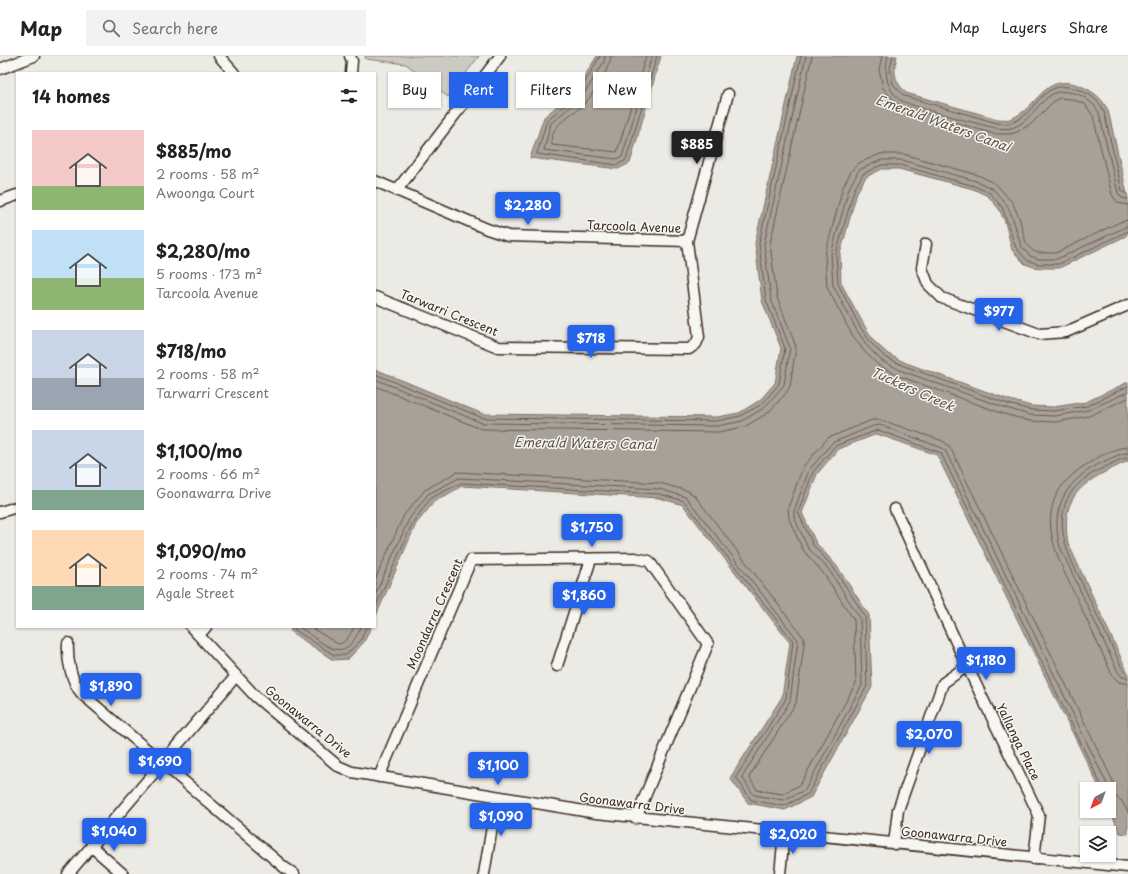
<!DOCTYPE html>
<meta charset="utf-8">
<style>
:root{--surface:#fff;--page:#f2f2f2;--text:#222;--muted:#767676;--line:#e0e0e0;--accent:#2563eb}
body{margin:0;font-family:"Playpen Sans",sans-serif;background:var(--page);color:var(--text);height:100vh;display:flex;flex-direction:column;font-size:15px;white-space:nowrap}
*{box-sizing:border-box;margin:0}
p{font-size:13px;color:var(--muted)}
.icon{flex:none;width:22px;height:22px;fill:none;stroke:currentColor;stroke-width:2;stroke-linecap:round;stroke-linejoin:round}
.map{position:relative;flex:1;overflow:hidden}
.panel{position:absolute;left:16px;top:16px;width:360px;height:556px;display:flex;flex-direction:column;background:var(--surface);border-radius:0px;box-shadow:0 1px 3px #0004}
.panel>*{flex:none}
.banner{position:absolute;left:388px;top:16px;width:380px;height:36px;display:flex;gap:8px}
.needle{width:26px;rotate:221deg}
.tools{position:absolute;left:1080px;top:726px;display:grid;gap:8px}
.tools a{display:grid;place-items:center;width:36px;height:36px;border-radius:0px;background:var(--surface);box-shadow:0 1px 3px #0004;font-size:20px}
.price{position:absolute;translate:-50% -34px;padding:0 9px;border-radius:4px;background:var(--accent);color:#fff;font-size:13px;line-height:26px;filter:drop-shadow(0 1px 2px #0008)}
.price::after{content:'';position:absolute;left:50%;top:24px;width:12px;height:9px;margin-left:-6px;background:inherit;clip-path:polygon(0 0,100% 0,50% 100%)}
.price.selected{background:#222;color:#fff}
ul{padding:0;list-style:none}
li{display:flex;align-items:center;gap:12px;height:100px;padding:0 16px}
li span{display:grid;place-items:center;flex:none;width:112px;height:80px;border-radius:0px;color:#555}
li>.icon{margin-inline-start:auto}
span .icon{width:48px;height:48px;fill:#fffc;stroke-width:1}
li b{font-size:17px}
h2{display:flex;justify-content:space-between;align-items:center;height:48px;padding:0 16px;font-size:17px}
.chip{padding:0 14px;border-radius:0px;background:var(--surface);box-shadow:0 1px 3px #0004;font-size:14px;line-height:36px}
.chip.selected{background:var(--accent);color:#fff}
header{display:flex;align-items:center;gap:24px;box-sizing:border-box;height:56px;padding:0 20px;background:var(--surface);border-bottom:1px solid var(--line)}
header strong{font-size:19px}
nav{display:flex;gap:22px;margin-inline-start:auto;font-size:14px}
.search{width:280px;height:36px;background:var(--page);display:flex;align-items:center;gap:10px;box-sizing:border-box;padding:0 14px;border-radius:0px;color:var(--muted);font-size:15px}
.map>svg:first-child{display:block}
</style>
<header>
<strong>Map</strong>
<div class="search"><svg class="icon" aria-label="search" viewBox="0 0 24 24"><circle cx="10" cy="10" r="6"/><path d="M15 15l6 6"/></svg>Search here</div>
<nav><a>Map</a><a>Layers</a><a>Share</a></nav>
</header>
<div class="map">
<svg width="1128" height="818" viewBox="0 0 1128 818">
<rect width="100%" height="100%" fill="#ebeae5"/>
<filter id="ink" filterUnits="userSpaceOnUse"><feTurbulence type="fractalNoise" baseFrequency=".025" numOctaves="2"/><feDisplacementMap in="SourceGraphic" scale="8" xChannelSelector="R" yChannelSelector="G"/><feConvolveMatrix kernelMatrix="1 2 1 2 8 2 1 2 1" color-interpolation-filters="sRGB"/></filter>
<g filter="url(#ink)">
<path fill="#cdcac4" stroke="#847a71" d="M365 0H479L448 41 406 8 366 3Z"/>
<path fill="#a8a198" stroke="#7c7167" d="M597 0H661L630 107 618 113 530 102 544 61 575 35Z
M797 0H897C893 17 894 24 906 37L998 63C1002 63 1007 64 1010 63 1039 53 1042 15 1081 30 1094 36 1101 41 1108 54L1128 142V176L1126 180 1059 212H1037L1025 208 1012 194 1005 166 999 153 988 140 973 133 899 113H882L866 121 857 136 840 198 841 227 864 269 874 285 888 298 906 307 1010 344 1031 350 1054 351 1086 346 1128 326V405C1087 424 1059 436 1068 487L1128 617V778L1120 777 1109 752V733H1100L937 399 877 378 838 393 817 418 802 457 816 487 836 509 869 559 872 631 811 741 785 754 748 747 730 722 782 641 790 587 683 449 659 442 462 430 434 446 416 468 375 562V313L483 358 717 361 739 357 760 344 775 327 781 292 762 245 755 187Z
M290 571H371L364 586 348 603 333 604 291 576Z"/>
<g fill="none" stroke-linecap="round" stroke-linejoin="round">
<path stroke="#675a4f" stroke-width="1" d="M600 0 578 38 547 64 537 98 617 109 626 104 657 0
M605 0 604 6 582 41 551 67 544 94 616 103 622 101 652 0
M611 0C611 10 593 38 586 46 575 58 547 69 552 89L617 96 646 0
M882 0 879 13 883 32 898 49 994 78H1010L1017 76 1031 68 1053 46 1059 42 1071 43 1085 48 1093 60 1112 139 1118 147 1128 149
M888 0C884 16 886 33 900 44 906 49 985 70 996 72 1001 73 1007 73 1011 72 1030 68 1042 38 1059 36 1076 34 1092 43 1099 57L1118 137 1122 142 1128 143
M893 0 890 12 893 28 904 40 997 67C1001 67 1005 68 1009 67 1036 63 1040 18 1079 34 1092 39 1098 44 1104 56L1122 135 1128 138
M1128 164 1120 166 1056 197H1039L1033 195 1026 187 1019 161 1012 146 996 128 978 119 903 98H880L859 107 852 114 843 131 825 199 827 231 851 277 864 295 878 309 899 320 1004 358 1030 365 1056 366 1089 360 1128 342
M1128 170 1057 203H1039L1030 200 1021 190 1013 163 1007 149 993 133 976 125 902 104H881L859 114 849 132 831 198 833 229 856 273 868 291 882 305 902 315 1006 352 1030 359 1055 360 1088 354 1128 336
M1128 175 1059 208H1038L1027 204 1016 192 1002 151 990 137 974 130 900 109H881L863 118 854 134 836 198 838 228 860 271 871 287 885 301 904 310 1008 348 1031 354 1054 355 1087 350 1128 330
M375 318 483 362 717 365 740 360 762 348 779 328 785 292 766 244 759 187 801 0
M375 323 482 367 718 370 742 365 764 352 784 329 790 292 771 243 764 188 806 0
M375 330 481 373 718 376 744 371 768 357 786 337 790 330 796 291 777 241 770 188 812 0
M1128 391C1114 391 1095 403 1084 410 1027 448 1055 497 1078 545 1089 569 1101 594 1112 619L1119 626 1128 628
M1128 397C1120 397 1112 402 1105 405 1068 422 1049 450 1060 491L1118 616 1122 621 1128 622
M1128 402C1120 402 1110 409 1103 412 1059 432 1054 465 1072 506L1123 614 1128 617
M375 524 404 459 425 434 457 416 660 427 688 435 695 440 804 582V589L796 647 749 721 757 734 782 738 800 729 856 627 854 564 824 518 803 494 789 463 788 452 803 411 828 382 872 364H881L943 385 950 391 1113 725V739L1122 745 1128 756
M375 539 409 463 428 438 459 422 659 433 686 441 798 584 790 645 742 721 754 739 783 744 805 734 862 629 860 562 829 514 808 492 794 461V455L809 414 832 387 873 370 880 369 940 391 945 394 1107 728 1108 733
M375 552 413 466 431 442 461 427 659 438 684 445 793 585 786 643 736 721 751 744 784 750 808 738 867 630 865 560 833 511 813 489 798 456 813 416 835 390 878 374 941 397 1103 733
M294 571 295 574 334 599H346L361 584 366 571
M299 571C326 588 343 612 361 571
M310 571 338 588C346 587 351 578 354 571"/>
<defs>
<path id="minor" d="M219 0 234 17
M350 0 352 5 351 17
M0 13 34 0
M375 125 487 173 508 180 687 185
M397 134 500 0
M0 145 17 139
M926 188 922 212 928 228 942 242 1039 278 1066 276 1128 249
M375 241 498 291 689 293 696 288 699 281 687 185 728 38
M895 453 967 610 1039 759 1034 803
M0 456 17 451
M191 571 256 641 338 710 352 716 596 757 1128 811
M199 579 206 571
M68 587C67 604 71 625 82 638L285 812 294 818
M557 610 591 503
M379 721 471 504 635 502 649 505 708 588 636 762
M894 788 898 754 943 627 967 610
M91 790 123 818
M68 818 236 620
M484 818 497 741
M780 818 784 778"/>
</defs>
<use href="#minor" stroke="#3b2a1e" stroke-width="13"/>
<use href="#minor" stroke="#f6f6f2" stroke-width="10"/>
</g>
</g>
<g text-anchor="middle" stroke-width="3" stroke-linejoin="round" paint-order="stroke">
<g font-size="12" fill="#3b2a1e" stroke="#f6f6f2">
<text transform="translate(634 171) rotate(2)" y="4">Tarcoola Avenue</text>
<text transform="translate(449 257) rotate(22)" y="4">Tarwarri Crescent</text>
<text transform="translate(435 558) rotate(-66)" y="4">Moondarra Crescent</text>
<text transform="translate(308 666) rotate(39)" y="4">Goonawarra Drive</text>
<text transform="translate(1018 686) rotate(64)" y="4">Yallanga Place</text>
<text transform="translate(632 748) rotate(7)" y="4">Goonawarra Drive</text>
<text transform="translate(954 781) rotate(6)" y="4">Goonawarra Drive</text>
</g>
<g font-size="13" font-style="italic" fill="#615449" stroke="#f6f6f2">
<text transform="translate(943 67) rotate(20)" y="5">Emerald Waters Canal</text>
<text transform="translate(913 333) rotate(24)" y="5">Tuckers Creek</text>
<text transform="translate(585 387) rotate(1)" y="5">Emerald Waters Canal</text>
</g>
</g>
</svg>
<div class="tools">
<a><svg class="needle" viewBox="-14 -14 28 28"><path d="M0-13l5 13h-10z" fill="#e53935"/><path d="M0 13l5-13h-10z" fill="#767676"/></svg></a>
<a><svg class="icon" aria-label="layers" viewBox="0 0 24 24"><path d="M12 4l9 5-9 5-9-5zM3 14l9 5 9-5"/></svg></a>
</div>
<b class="price selected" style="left:697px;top:109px">$885</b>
<b class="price" style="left:528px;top:170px">$2,280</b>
<b class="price" style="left:999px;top:276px">$977</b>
<b class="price" style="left:591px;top:303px">$718</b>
<b class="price" style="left:592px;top:492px">$1,750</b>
<b class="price" style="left:584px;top:560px">$1,860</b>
<b class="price" style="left:986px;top:625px">$1,180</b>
<b class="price" style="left:111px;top:651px">$1,890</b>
<b class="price" style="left:929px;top:699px">$2,070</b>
<b class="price" style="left:160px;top:726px">$1,690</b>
<b class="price" style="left:498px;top:730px">$1,100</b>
<b class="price" style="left:501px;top:781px">$1,090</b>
<b class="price" style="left:114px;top:796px">$1,040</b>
<b class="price" style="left:793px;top:799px">$2,020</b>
<div class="banner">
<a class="chip">Buy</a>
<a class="chip selected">Rent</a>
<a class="chip">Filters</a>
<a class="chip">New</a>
</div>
<section class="panel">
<h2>14 homes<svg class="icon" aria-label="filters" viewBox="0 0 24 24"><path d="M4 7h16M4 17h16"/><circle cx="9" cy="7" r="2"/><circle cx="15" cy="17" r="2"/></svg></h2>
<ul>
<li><span style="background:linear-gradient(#f6c9c9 70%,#8fb573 0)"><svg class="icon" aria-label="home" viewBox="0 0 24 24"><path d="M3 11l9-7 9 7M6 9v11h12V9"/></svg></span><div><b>$885/mo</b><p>2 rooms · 58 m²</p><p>Awoonga Court</p></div></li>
<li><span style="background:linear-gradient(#bfe0f5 60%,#8fb573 0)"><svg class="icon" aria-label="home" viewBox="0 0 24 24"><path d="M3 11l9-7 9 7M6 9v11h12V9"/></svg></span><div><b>$2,280/mo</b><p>5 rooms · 173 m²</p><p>Tarcoola Avenue</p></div></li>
<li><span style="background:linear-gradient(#c9d6e8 60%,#9aa5b1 0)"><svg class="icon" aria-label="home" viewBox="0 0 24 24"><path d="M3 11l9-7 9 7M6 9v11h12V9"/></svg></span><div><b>$718/mo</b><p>2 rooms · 58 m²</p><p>Tarwarri Crescent</p></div></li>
<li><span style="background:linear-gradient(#c9d6e8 75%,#7fa58c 0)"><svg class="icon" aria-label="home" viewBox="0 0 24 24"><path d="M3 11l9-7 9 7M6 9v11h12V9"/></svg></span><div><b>$1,100/mo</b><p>2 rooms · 66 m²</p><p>Goonawarra Drive</p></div></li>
<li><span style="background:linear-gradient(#ffd9b3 70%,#7fa58c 0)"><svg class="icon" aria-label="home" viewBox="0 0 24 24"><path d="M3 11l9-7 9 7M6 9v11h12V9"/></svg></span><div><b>$1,090/mo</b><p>2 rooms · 74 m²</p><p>Agale Street</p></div></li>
</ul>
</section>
</div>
